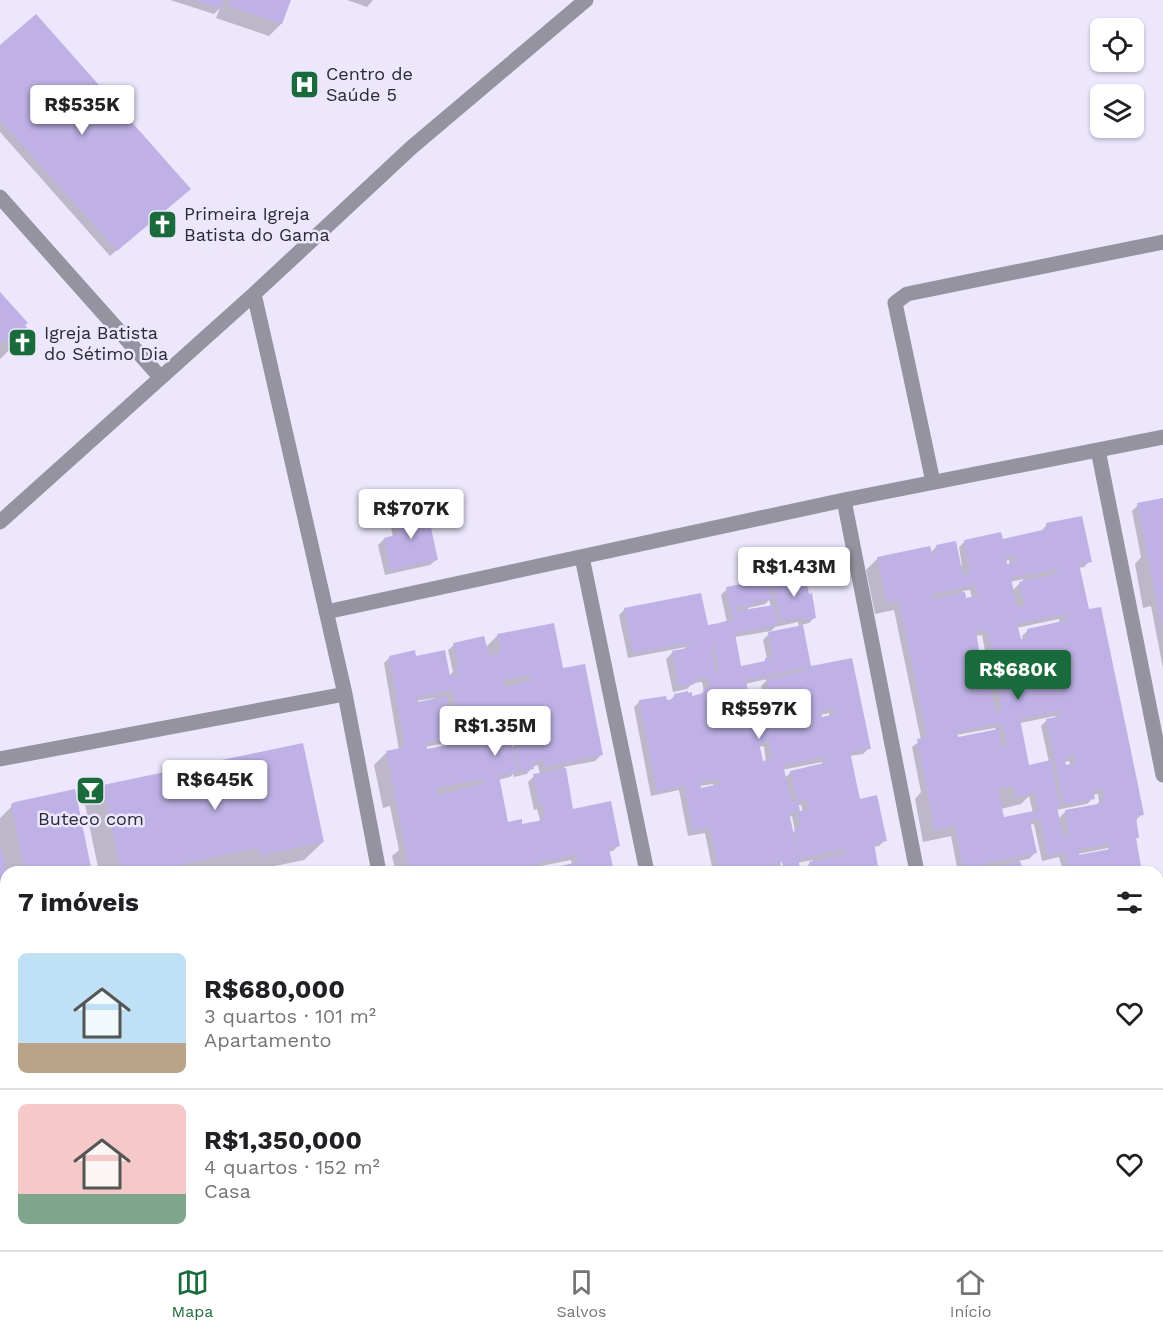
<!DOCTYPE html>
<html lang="pt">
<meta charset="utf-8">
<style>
:root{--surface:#fff;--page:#f6f6f6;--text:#202124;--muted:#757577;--line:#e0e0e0;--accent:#1a6b3b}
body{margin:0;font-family:"Work Sans",sans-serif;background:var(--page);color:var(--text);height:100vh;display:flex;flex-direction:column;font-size:22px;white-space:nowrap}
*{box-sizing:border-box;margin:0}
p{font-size:20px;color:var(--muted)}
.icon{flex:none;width:33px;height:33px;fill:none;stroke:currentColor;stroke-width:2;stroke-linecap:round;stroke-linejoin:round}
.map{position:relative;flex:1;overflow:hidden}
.drawer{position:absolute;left:0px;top:866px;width:1164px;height:386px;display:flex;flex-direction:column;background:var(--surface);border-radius:18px 18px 0 0;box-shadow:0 2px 4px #0004}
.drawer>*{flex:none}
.controls{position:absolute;left:1090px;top:18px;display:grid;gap:12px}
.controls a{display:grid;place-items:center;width:54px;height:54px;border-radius:9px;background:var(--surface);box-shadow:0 2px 4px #0004;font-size:30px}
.price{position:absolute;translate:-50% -51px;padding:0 14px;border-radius:6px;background:#fff;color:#222;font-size:20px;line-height:39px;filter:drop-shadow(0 2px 3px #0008)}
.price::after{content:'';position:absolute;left:50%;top:36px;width:18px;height:14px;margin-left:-9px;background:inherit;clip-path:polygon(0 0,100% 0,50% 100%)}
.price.selected{background:var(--accent);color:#fff}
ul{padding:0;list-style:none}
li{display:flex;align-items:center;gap:18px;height:150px;padding:0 18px}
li+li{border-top:2px solid var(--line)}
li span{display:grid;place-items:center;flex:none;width:168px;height:120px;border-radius:9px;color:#555}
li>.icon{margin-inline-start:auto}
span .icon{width:72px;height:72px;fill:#fffc;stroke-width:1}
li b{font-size:26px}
h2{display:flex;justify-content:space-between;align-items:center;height:72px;padding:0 18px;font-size:26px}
.dock{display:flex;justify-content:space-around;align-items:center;height:84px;border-top:2px solid var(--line);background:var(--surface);font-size:16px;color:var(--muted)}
.dock a{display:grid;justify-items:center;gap:3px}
.dock .selected{color:var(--accent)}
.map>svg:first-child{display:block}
</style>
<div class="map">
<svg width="1163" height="1250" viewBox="0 0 1163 1250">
<rect width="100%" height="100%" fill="#ece7fc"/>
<path fill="#0003" fill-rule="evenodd" d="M170 0H289L281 24 269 36 216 18 220 8 214 14Z
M347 0H373L367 7Z
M0 47 183 194 110 256 0 132Z
M0 294 23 325 24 336 0 359Z
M1163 500V668L1151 606 1143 608 1135 564 1141 557 1132 511 1138 505Z
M395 513 436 560 430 565 385 575 378 545 384 539 393 537 389 519Z
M1047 524 1090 561 1084 567 1078 568 1142 814 1136 820 1138 837 1134 840 1141 872H1063L1059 857 1042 861 1034 824 1030 825 1035 853 1029 859 1018 861 1022 872H958L951 836 923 842 915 799 921 792 912 747 921 740 894 610 875 614 866 570 878 558 930 553 937 546 959 567 962 566 959 547 965 541 1001 543 1041 532ZM1009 560 1010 565 1006 567 1005 561ZM1024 579 1012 591 1010 582ZM970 590 972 598 965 600 963 591ZM1059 619 1060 623 1028 630 1022 636 1023 640 1020 641 1016 628ZM982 635 986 656 979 657 975 636ZM1060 667V669L1050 672V669ZM1055 716 1056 719 1047 720 1041 726 1049 762 1024 767 1020 723ZM995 728 996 731 957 739 956 735ZM1069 761 1070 765 1065 766 1064 762ZM1098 794 1099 802 1096 805 1066 811 1058 819 1056 810 1087 804 1093 798 1092 795ZM1029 796 1033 813 1003 818 1001 809 1021 804ZM1108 848 1109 850 1078 857V854Z
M771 580 815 617 809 623 802 625 810 668 869 748 863 754 849 756 859 800 885 840 879 846 873 847 878 872H804V869L813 860 797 863 782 854 779 855 782 872H713L705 833 688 836 679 790 651 796 634 707 640 701 668 702 675 695 691 698 699 696 704 691 702 682 693 683 687 689 673 692 666 659 672 653 682 651 686 647 628 658 619 615 625 609 707 627 727 622 721 595 727 589 768 583ZM769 600 771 607 748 611V608L765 604ZM798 622 799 627 769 634 763 640 767 659 762 663 740 668 735 637 771 631 775 627ZM768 679 761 686 769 723 753 726 745 684ZM829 713V717L820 718V715ZM764 746 766 762 761 763 758 747ZM822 762 823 765 791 772 784 779 782 770ZM713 784 714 787 700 790 699 786ZM798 805H801L803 812 799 813ZM792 816 795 831 792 833 789 817Z
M498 635 561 668 601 755 595 761 564 767 572 811 618 846 613 851 608 852 612 872H548L572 865 571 860 536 867 537 872H396L392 856 399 850 390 806 383 808 374 765 386 753 399 750 384 663 390 657 415 658 448 676 453 672 448 650 454 645 485 648ZM435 698V700L417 704 416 701ZM522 728 513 737 514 746 511 749 507 731ZM461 740 456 745 426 750 425 747ZM538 765 540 775 534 776 528 782 534 810 537 809 540 820 537 823 521 826 507 824 498 780 510 777 513 774 514 777 527 774 532 767Z
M104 786 323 842 304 860 270 867 265 872H234L233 866 210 872H99L85 805Z
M12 806 91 872H6V912L0 918V818Z
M6 1070V1165L0 1166V1072Z
M1163 1071V1250H1120L1119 1245H1158V1121H1162L1161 1116H1158V1072Z
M6 1169V1245H167L168 1250H0V1171Z
M220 1245H422L423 1250H215Z
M488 1245H525L527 1248 542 1245H564L565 1250H489Z
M585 1245H698L699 1250H585Z
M745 1245H966L967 1250H746Z
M1022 1245H1102L1098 1246V1250H1023Z"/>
<path fill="#bfb1e6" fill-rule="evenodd" d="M194 0H224L221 9Z
M230 0H291L282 24 228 6Z
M36 14 191 189 117 251 0 120V45Z
M0 292 28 323 25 325 27 327 24 332 25 336 18 343 9 341 0 342Z
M1163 498V629H1162L1137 503Z
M426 505 438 560 390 570 384 538 399 534 395 512Z
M1082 516 1092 562 1079 564 1089 609 1101 607 1139 790 1144 815 1136 816 1139 838H1136L1142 872H1069L1065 852 1048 856 1040 819 1030 821 1037 853 986 863 987 868 1020 861 1024 872H964L955 826 935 831 917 739 927 737 908 645 898 600 887 603 877 557 930 546 932 553 937 552 936 545 956 541 963 575 970 574 964 540 1001 532 1003 539 1047 529 1046 523ZM1015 555 1016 562 1007 564 1006 557ZM1057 569 1058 573 1019 582 1025 605 1017 607 1011 578ZM975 585 978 595 966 598 965 592 934 599 933 594ZM1065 614 1067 620 1027 629 1029 637 1021 639 1017 624ZM987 630 992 654 980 655 976 632ZM1075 660V664L1052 670 1050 665ZM997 685 1002 711 996 712 991 686ZM1061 711V716L1046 719 1064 805 1095 799 1093 791 1103 789 1105 797 1101 798 1103 803 1065 810 1069 834 1063 836 1057 807 1060 806 1051 760 1029 765 1020 719ZM1001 723 1002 729 1004 728 1007 747H1002L999 729 958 737 957 732ZM1074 756 1076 763 1066 765 1064 758ZM1013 786 1016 797 1035 793 1039 810 1004 817 998 789ZM1108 844 1110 849 1079 855 1078 850Z
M804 572 809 594 812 593 816 618 804 620V617L781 622 771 579Z
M768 579 773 599 752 603 753 605 747 607 746 605 736 607 737 611 774 605 778 625 735 633 741 666 765 661V658L773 657 768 632 803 625 811 666 852 658 871 749 850 752 860 799 877 795 887 841 874 843 879 872H811L809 862 846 854 845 849 798 859 801 872H784L782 862 777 863 779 872H719L710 828 693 831 684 786 657 792 639 700 666 696 667 700 675 699 674 694 688 691V693L692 692V696L704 693 703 689 718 686 710 687 707 677 694 679 695 684 679 687 672 651 687 648V644L698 642 697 641 633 653 624 608 701 593 708 625 719 623 733 619 726 587ZM711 645H713L719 671 716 672ZM804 668 805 671 766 679 776 720 754 725 746 680ZM834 708 835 714 822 717 820 711ZM769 741 772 759 763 761 759 743ZM827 757 828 762 790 771 797 801 792 802 783 765ZM719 779 720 784 701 788 700 782ZM807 800 809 809 800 811 798 801ZM797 811 801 827 794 829 798 843 796 844 789 813Z
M554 623 563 668 585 664 603 755 545 767 544 760 533 763 534 769 520 772 513 744 520 743 518 730 552 721 551 718 508 727 518 772 499 776 508 822 522 819V824L543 820 542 815 545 814 543 804 539 805 533 774 566 768 573 809 611 801 620 846 609 848 614 872H549L548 869 578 862 576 855 537 863 539 872H518L517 867 498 872H410L386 751 405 747 389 656 415 650 416 656 445 650 450 676 460 674 459 672 456 673 455 668 459 667 453 643 484 636 489 655 501 653 497 634ZM531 675 532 680 505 687 503 680ZM452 690 460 721 453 723 447 696 418 702 417 697ZM463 736 464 742 427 749 426 743ZM483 779 484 784 437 795 436 788Z
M303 743 324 842 260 856 258 847 177 866 178 872H121L103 785Z
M75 789 92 872H25L11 804 15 802Z
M0 844 7 872 6 908 0 909Z
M1163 880V1024L1158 1025V881Z
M6 1069V1113L0 1114V1070Z
M1163 1070V1111L1158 1112V1071Z
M6 1117V1161L0 1162V1118Z
M1163 1119V1208L1158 1209V1120Z
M6 1168V1245H55L56 1250H0V1169Z
M1163 1213V1250H1126L1125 1245H1158V1214Z
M60 1245H168L169 1250H61Z
M232 1245H423L424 1250H291L290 1245 281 1248V1250H233Z
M495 1245H526L527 1247 565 1245 566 1250H496Z
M598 1245H699L700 1250H599Z
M751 1245H851L852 1250H765L764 1247 752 1249Z
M859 1245H878L879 1250H860Z
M886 1245H968V1250H887Z
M1029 1245H1099L1100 1250H1030Z"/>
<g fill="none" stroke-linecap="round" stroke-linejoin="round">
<path stroke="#9693a1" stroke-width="15" d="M0 197 160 377
M254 294 345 694 379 872
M1098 450 1163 775
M933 482 895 303 907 294 1163 242
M844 500 917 872
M0 522 254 294 412 147 586 0
M582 557 647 872
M326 612 844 500 1163 437
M0 759 345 694
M0 958 6 957
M192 1245 193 1250
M452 1245 453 1250
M724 1245 725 1250
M990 1245 991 1250"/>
</g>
<defs>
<symbol id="hospital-square" viewBox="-11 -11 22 22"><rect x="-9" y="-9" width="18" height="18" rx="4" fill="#1a6b3b" stroke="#ece7fc"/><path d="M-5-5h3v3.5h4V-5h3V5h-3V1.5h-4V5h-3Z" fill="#fff"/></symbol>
<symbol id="church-square" viewBox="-11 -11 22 22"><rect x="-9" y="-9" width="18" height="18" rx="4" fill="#1a6b3b" stroke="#ece7fc"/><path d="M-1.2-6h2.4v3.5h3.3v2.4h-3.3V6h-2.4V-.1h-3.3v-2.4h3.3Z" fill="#fff"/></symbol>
<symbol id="bar-square" viewBox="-11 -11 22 22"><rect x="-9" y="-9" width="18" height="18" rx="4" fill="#1a6b3b" stroke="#ece7fc"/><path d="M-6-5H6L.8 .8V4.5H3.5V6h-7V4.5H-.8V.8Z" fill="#fff"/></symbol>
</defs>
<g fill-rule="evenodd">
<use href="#hospital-square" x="288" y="68" width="33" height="33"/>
<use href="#church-square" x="146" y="208" width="33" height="33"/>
<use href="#church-square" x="6" y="326" width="33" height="33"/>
<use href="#bar-square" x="74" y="774" width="33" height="33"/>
</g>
<g text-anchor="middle" stroke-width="5" stroke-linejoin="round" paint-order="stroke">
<g font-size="18" fill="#2c2936" stroke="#ece7fc" text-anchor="start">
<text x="326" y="80">Centro de<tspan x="326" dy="21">Saúde 5</tspan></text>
<text x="184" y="220">Primeira Igreja<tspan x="184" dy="21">Batista do Gama</tspan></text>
<text x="44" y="339">Igreja Batista<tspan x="44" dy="21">do Sétimo Dia</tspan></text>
<text x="91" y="825" text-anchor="middle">Buteco com</text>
</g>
</g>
</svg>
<div class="controls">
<a><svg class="icon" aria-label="locate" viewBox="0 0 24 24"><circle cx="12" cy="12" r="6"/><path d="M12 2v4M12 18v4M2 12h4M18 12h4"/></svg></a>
<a><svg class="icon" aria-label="layers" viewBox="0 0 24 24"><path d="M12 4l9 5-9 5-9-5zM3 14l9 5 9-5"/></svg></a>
</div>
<b class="price" style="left:82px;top:136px">R$535K</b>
<b class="price" style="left:411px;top:540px">R$707K</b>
<b class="price" style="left:794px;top:598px">R$1.43M</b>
<b class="price selected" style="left:1018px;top:701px">R$680K</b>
<b class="price" style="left:759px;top:740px">R$597K</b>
<b class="price" style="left:495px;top:757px">R$1.35M</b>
<b class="price" style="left:215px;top:811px">R$645K</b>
<section class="drawer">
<h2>7 imóveis<svg class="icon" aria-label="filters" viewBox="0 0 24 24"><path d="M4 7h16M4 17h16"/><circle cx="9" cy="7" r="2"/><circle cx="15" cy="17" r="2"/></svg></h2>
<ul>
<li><span style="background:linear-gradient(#bfe0f5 75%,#b9a48a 0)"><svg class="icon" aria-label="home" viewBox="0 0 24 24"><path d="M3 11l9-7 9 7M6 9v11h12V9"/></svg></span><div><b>R$680,000</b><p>3 quartos · 101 m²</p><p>Apartamento</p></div><svg class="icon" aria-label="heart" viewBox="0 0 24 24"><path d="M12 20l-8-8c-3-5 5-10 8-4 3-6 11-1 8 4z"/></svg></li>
<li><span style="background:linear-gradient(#f6c9c9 75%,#7fa58c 0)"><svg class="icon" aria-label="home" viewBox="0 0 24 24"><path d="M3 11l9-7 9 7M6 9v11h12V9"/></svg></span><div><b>R$1,350,000</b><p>4 quartos · 152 m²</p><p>Casa</p></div><svg class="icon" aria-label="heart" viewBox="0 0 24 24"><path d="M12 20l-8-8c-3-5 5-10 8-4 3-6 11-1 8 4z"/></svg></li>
</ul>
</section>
</div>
<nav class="dock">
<a class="selected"><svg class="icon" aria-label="map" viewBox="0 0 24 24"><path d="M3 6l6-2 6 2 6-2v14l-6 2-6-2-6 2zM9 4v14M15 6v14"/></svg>Mapa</a>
<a><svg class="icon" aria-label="saved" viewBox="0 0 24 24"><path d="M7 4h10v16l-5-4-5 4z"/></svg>Salvos</a>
<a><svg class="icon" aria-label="home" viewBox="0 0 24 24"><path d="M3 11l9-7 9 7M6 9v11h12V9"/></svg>Início</a>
</nav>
